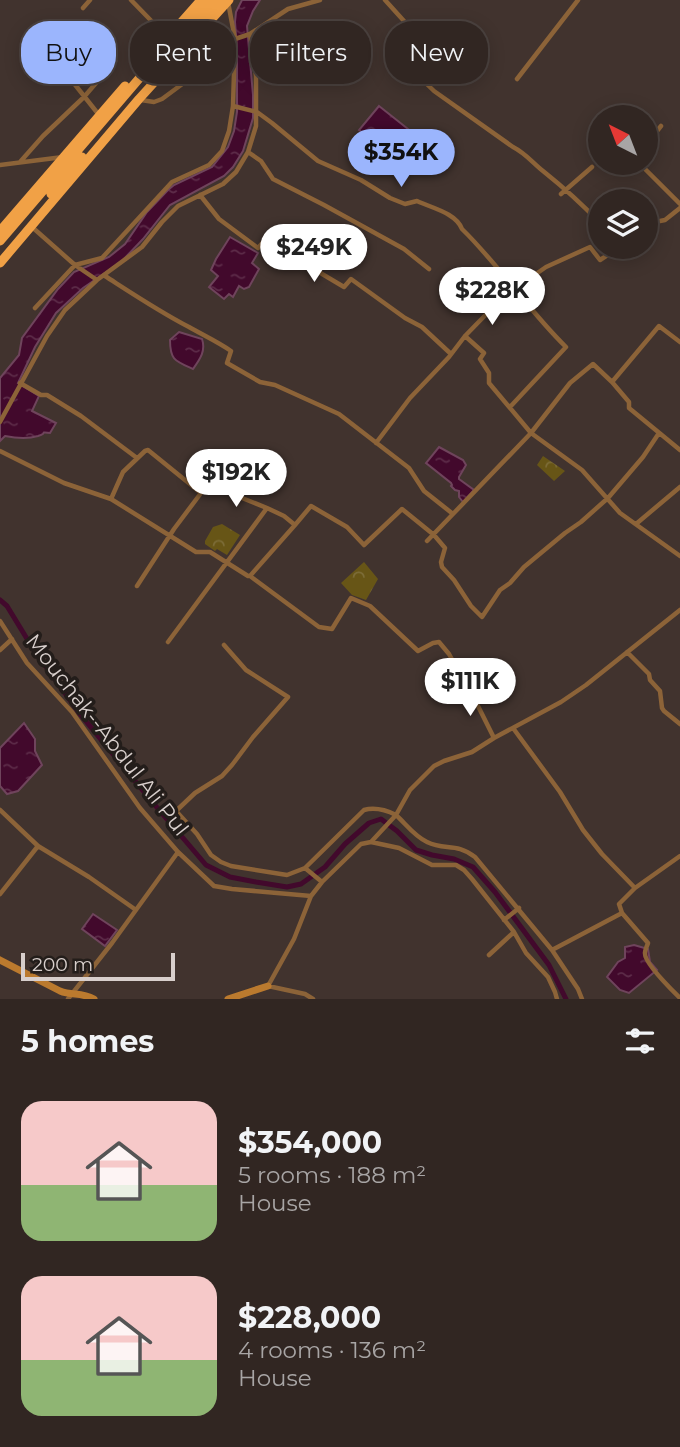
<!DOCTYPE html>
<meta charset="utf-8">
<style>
:root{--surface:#312622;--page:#392e2a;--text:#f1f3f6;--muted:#a8a5a5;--line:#4c4340;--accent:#9bb5fd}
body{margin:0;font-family:Montserrat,sans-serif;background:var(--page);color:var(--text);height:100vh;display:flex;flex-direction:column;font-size:26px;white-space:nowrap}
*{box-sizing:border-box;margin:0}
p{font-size:23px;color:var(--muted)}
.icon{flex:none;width:38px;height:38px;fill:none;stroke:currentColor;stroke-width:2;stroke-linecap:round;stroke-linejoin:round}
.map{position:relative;height:999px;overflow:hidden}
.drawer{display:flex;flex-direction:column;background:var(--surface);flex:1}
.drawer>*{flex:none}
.hud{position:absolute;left:21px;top:21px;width:639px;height:63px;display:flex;gap:14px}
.needle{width:46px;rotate:318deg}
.buttons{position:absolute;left:588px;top:105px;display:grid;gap:14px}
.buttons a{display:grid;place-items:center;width:70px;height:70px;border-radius:50%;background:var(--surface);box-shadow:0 4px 18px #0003,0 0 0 2px var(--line);font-size:35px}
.scale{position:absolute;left:21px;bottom:18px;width:154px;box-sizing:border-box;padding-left:7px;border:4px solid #d8cfcc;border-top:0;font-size:19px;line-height:24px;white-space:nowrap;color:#d8cfcc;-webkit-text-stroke:5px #231d1a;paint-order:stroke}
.price{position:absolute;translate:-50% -60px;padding:0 16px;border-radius:24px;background:#fff;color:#222;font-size:23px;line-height:46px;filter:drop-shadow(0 2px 4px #0008)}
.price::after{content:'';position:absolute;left:50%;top:42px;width:21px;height:16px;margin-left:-10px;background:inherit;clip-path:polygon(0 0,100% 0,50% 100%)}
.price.on{background:var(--accent);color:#111}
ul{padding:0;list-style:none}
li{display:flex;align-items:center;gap:21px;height:175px;padding:0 21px}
li span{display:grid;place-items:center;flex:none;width:196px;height:140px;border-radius:21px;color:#555}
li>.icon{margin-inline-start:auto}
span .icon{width:84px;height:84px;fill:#fffc;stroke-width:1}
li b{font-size:30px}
h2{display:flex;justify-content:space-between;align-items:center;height:84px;padding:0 21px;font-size:30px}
.pill{padding:0 24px;border-radius:28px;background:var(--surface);box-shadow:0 4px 18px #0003,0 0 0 2px var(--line);font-size:24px;line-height:63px}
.pill.on{background:var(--accent);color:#111}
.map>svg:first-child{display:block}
</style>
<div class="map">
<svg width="680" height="999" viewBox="0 0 680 999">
<defs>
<pattern id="forest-crowns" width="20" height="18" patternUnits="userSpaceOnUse" patternTransform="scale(1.75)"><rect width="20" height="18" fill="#675516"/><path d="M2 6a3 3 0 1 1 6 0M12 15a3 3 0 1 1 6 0" fill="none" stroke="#7c6c37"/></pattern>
<pattern id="water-ripples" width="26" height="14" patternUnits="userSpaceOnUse" patternTransform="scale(1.75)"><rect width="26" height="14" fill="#42092c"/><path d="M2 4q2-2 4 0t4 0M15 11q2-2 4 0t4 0" fill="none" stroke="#5d2c49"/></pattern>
</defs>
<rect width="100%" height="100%" fill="#41332e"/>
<path fill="url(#forest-crowns)" d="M543 456 565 471 554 481 537 465Z
M222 524 240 535 227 555 217 549 215 551 205 544V541L213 527Z
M364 562 378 579 366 600 352 595 341 583Z"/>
<path fill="url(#water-ripples)" stroke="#6f445c" stroke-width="2" d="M242 0H260L253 11 247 26 253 95V118L243 151 233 167 224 176 170 205 143 239 121 262 83 288 56 313 35 347 18 383 39 396 32 411 56 423 50 433C37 432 50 432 38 436 28 439 15 438 5 436L0 441V378L19 355 22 338 58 289 74 272 109 257 125 244 147 212 168 190 174 185 212 167 228 147 234 131 237 112V49L235 22 236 12Z
M379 106 413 133V136L396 159 359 130Z
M230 237 258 253 252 263 259 269 249 287 244 289 239 286 233 297 229 294 224 299 209 287 218 276 211 270 216 259Z
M179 332 202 339C206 351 200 359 193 369 175 361 170 360 170 340Z
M439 447 463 460 466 465 459 477V479L474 490 463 502 459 497V491L455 490 451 486 452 485 451 483 426 463Z
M24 723 35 739V751L42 765 18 791 7 794 0 786V748Z
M93 914 117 930 105 946 82 929Z
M634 945 648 949 650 962 657 970 629 993 620 990 607 977 618 962 625 958V947Z"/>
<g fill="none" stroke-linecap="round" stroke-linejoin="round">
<path stroke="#42092c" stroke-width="5" d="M0 600 7 606 32 647 80 714 154 804 206 865 230 877 256 882 287 887 301 884 325 867 345 844 369 823 381 819 397 831 416 850 432 855 454 859 473 867 495 892 549 965 566 999"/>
<path stroke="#8c6338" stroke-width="4.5" d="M131 0 167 37
M385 0 413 31
M83 8 90 0
M400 58 434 91 513 147C525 153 532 162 543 171 563 187 582 204 600 223
M65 72 99 115
M517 79 578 0
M141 100 154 102 162 99 204 68 235 39 250 34
M233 106 257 112 272 123 318 161 361 180 390 198 405 204 417 201C432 208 456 213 462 229 500 266 528 310 566 347L510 407
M646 145 661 126
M248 152 261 161 273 179 324 205 404 249 429 269
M20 162 43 136 84 97 115 61
M639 163 680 204
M0 165 63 157
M561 194 592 167
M200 195 219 219 258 248 265 240 344 287 351 279 405 318 422 327 451 354
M32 227 75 265 97 280
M646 230 655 222 665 220 680 208
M105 276C133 294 160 312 189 327 203 335 218 342 231 351L227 363 260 382 275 385 339 414 409 468 424 491 453 514 531 433 570 383 593 364 612 382 629 402V408L680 450
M35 308 75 265 102 258 172 182 209 165 222 151 229 131 233 106 235 39 228 2
M465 336 484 353 480 359 489 373V383L531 433 582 470 620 513 680 556
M612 382 659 326 680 342
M20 383 41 395H47L81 416 137 458
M0 422 47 336 65 310 97 280 142 247 162 222 178 206 223 184 236 172 248 152 256 126V76L250 34 288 9 320 0
M376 443 410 398 449 357 465 336 503 297 546 267 590 247 600 260 620 247
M0 451 64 483 111 499 123 472 145 451 148 450 201 493 174 529 137 586
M201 493 206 486 210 485 267 508
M111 499 196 552H210L248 576H250L319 627 332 629 351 598 370 606 418 651 433 643 439 642 449 654 478 706 494 738
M636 524 680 487
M427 541 453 514
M250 576 295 525
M0 621 27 663 72 712 140 808 178 852 214 886 232 889 311 896
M168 642 267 508 284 516 295 525 311 506 347 527 364 545 402 509 434 535 445 548 441 562 442 567 454 580 471 606 482 617 500 590 510 583 524 567 565 533 581 522 608 498 643 457 659 433
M224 645 246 670 288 697 253 737 232 765 222 776 195 793 176 811 197 834 211 855 221 862 231 866 287 875 305 868 364 810C375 807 386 810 396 815L371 842
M0 650 12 639
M627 652 649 674 650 680 660 691 662 708 664 711 680 724
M513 728 560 792 583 830 602 854 635 888 619 904 622 913 648 943C647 946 645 950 645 953 644 963 672 990 680 998
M0 810 38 846 89 877 136 910
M305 868 322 882
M635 888 680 856
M0 894 38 846
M504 920 519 908
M552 950 622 913
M489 955 514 932
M68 999 112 943 178 852
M313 999 305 994 268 986 294 939 311 896 322 882 361 844 371 842 399 848 432 865H456L464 870 472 879 514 932 526 953 548 977 555 992 557 999
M582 999 578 989 552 950 475 857C456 842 445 851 427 842 414 836 406 824 396 815L410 790 434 766 444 761 472 752 494 738 561 702 586 685 680 610"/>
<path stroke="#bb7a2e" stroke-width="7" d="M0 960 60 991C72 996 81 992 94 999
M228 999 268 986"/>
<path stroke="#f1a146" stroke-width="9" d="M148 60 201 0
M163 64 219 0
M51 194 82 157
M0 231 125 86
M0 241 155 60 210 0
M0 263 139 99 229 0"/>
</g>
<g text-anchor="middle" stroke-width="7" stroke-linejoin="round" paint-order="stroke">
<g font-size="21" fill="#d8cfcc" stroke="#231d1a">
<text transform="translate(107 735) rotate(52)" y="7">Mouchak--Abdul Ali Pul</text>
</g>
</g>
</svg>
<div class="buttons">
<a><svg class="needle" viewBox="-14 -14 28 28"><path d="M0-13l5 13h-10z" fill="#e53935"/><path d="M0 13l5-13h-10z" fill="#a8a5a5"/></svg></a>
<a><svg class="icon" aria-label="layers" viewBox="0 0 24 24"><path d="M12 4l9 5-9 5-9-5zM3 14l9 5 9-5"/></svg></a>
</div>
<div class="scale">200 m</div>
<b class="price on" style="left:401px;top:189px">$354K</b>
<b class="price" style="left:314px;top:284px">$249K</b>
<b class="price" style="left:492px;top:327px">$228K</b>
<b class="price" style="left:236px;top:509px">$192K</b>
<b class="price" style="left:470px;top:718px">$111K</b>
<div class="hud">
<a class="pill on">Buy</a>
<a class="pill">Rent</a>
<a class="pill">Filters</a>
<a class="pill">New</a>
</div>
</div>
<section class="drawer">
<h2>5 homes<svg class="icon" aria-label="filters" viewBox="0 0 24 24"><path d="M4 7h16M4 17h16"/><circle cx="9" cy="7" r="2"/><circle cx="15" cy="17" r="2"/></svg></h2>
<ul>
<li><span style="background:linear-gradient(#f6c9c9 60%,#8fb573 0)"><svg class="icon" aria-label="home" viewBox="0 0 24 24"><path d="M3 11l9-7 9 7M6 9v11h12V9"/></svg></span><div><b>$354,000</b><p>5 rooms · 188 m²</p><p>House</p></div></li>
<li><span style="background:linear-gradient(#f6c9c9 60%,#8fb573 0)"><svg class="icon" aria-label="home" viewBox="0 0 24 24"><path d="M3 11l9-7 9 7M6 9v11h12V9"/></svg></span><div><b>$228,000</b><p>4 rooms · 136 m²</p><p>House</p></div></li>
</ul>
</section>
